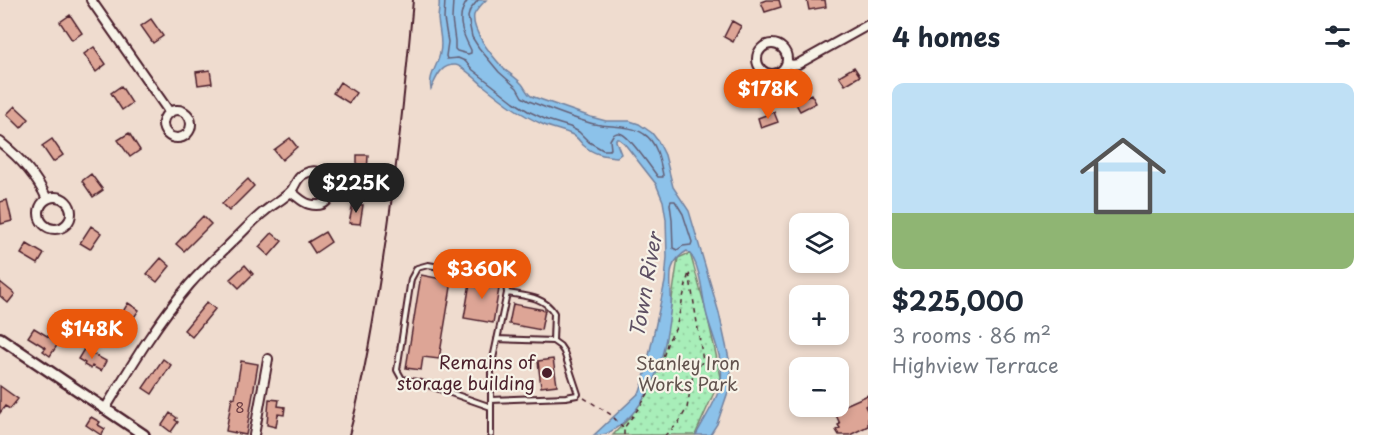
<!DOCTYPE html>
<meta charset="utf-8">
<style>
:root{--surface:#fff;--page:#f2f2f3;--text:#1f2937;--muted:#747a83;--line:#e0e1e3;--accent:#ea580c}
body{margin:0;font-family:"Playpen Sans",sans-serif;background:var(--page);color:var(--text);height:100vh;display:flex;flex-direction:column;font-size:22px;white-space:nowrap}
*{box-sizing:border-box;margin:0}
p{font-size:20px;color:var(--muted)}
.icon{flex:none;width:33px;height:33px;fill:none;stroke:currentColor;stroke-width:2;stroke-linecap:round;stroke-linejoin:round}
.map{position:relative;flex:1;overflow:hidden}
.details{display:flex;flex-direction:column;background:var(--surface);width:510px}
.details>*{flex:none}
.controls{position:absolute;left:789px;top:213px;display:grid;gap:12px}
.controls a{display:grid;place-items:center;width:60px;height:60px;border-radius:12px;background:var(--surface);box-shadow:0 3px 9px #0003;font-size:30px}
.price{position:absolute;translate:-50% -51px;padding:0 14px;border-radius:21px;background:var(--accent);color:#fff;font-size:20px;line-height:39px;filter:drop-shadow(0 2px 3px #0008)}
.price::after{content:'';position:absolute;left:50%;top:36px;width:18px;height:14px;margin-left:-9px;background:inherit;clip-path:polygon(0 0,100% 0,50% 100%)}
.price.selected{background:#222;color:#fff}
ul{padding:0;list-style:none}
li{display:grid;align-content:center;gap:12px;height:318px;padding:0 24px}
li+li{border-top:2px solid var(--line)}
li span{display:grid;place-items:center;height:186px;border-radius:12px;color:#555}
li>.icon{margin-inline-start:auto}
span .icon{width:108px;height:108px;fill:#fffc;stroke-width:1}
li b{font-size:26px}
h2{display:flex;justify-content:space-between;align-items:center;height:72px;padding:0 24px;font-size:26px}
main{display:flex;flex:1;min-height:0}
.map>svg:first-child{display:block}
</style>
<main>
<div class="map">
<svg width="868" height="435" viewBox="0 0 868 435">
<defs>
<pattern id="park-dots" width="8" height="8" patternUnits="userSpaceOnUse" patternTransform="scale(1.5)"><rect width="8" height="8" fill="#a8eeb9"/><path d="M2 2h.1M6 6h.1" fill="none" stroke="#92cc9f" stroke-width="1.8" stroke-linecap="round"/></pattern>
</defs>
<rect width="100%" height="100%" fill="#efdccf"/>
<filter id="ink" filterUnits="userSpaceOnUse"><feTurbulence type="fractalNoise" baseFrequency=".0167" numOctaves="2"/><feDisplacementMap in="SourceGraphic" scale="12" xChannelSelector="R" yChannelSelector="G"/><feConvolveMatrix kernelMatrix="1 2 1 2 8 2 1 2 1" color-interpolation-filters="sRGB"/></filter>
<g filter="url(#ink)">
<path fill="url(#park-dots)" stroke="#798672" stroke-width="1.5" d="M690 253 706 310 721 377 695 435H613L630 417 654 380 670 312 678 258Z"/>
<path fill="#8cc2ea" stroke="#72819e" stroke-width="1.5" d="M439 0H486C482 4 476 10 474 15 471 31 494 58 504 69 510 74 517 78 522 84 526 89 526 92 531 96L591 117 606 121H630L639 124 652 133 658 141 665 155 673 187 689 211 719 313 729 359 731 371 729 389 717 424 710 435H696C704 419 719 398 721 380 724 358 711 334 706 312 703 299 702 284 698 271 696 263 693 256 687 251 681 254 674 261 672 268 669 278 672 294 671 305 666 349 656 398 619 426 609 433 607 435 594 435L640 392 643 383 665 282 667 257 666 219 663 201 656 184 624 143 619 139H616V141L621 154 617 157C604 156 593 154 583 145 580 141 578 138 573 135 563 130 552 129 542 124 521 115 503 101 484 86 478 81 462 65 455 65 440 65 437 77 431 89 428 75 438 66 440 53 443 41 439 31 438 19 438 13 440 6 439 0Z"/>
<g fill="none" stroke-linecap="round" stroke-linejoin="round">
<path stroke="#646077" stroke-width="1.5" d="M445 0 444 19 448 42 446 56 447 59 458 58 465 61 473 70 514 102 528 111 547 120 570 127 579 132 589 142 603 150H609L611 149 610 140 613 135C616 133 618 132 622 134 631 138 651 168 658 177H663V175C660 161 657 142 644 134 630 124 607 128 590 123 569 117 549 109 529 101L522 97 517 88 499 72 479 48 472 37 468 17 470 10 478 0
M453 0 452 19 455 41V49L457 51 468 54 471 53V50C462 33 455 17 468 0
M671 201H675L683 214 692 242 691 245 683 246 677 250 673 248 672 219 670 204Z"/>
</g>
<path fill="#dda596" stroke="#4a1f2b" stroke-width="1.5" d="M766 0H779L781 7 765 12 761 2Z
M807 0H825L826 7 809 10Z
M70 15 82 33 72 40 60 22Z
M151 19 163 36 153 43 141 26Z
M732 21 741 26 733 42 724 37Z
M94 47 106 64 96 72 84 54Z
M854 67 860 76 845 85 839 76Z
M210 70 212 83 198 85 196 72Z
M340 82 356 93 349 103 333 93Z
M121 86 132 103 122 110 111 93Z
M811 94 816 103 800 111 795 102Z
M15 106 29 119 21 128 7 114Z
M774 112 778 122 761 128 758 118Z
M129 133 140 150 130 157 118 140Z
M290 138 297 147 282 160 274 150Z
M52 139 63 155 53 162 42 146Z
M357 155H368L367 174H357Z
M91 174 103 190 93 197 82 181Z
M248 179 254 186 229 211 222 204Z
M7 200 12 221 1 224 0 202Z
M353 204 363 205 360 224 349 223Z
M203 216 211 224 184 251 176 244Z
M91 226 101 233 90 249 80 243Z
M325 232 331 242 315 253 308 242Z
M272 233 282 241 269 256 259 247Z
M27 244 44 254 38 264 21 254Z
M161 258 170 266 157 282 147 274Z
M245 265 253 274 239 288 230 279Z
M421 275 452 281 439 359 423 357 421 370 406 368Z
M471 277 500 283 493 323 464 318Z
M0 282 15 294 8 303 0 296Z
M207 302 215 309 192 337 184 330Z
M128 303 139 310 128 326 118 320Z
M513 304 545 310 541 330 509 324Z
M34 328 52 339 53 337 60 341 50 356 43 351 46 348 28 337Z
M84 349 106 361 101 371 92 366 91 369 84 365 85 363 78 359Z
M163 359 171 365 152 394 143 388Z
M553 359 557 385 541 387 538 361Z
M241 361 258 364 246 435 226 431 232 397 235 398Z
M0 386 18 399 10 409 5 406 0 413Z
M868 395V404L865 406 868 412V426L850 435H839L836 430 840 428 838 425 840 424 832 406 841 407Z
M269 399 279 400 278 406 285 407 284 415 278 414 276 427 267 425Z
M170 413 177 418 175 420 178 422 171 432 162 425Z
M91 417 100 422 98 425 105 429 101 435 86 425Z"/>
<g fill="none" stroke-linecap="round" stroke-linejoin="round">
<defs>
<path id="service" d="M507 293C524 296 544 296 554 313L553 341
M491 400 566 397 577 395 578 394 564 352 560 346 553 341 497 339
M491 407 425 384 402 379 397 370 411 279 417 268 428 265 500 277 506 283 507 293 491 368V435"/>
<path id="minor" d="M91 0 170 113
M757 59a15 15 0 1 1 30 0a15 15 0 1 1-30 0Z
M787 63 792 65 798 64 868 25
M163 124a14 14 0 1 1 28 0a14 14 0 1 1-28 0Z
M0 142C19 157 37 177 47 199
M39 213a16 16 0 1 1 32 0a16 16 0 1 1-32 0Z
M105 409C131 366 157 322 190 284 203 269 218 256 232 242 243 232 253 220 265 211 273 204 284 199 291 191 296 185 296 178 304 174 333 159 343 213 309 204 301 202 297 195 290 192
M254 435 268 359"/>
<path id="tertiary" d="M0 338 144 435"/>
</defs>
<use href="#service" stroke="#4a1f2b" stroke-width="8"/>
<use href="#minor" stroke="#4a1f2b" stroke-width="12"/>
<use href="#tertiary" stroke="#4a1f2b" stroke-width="14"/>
<path stroke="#4a1f2b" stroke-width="1.5" stroke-dasharray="4.5 4.5" stroke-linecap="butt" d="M584 398 610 414 623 427
M624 435V428L641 405 656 381 668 341 676 328 689 272 703 361 693 374 687 408 678 424 665 435"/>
<use href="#service" stroke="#f7f3e8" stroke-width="4"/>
<use href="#minor" stroke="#f7f3e8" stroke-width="8"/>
<use href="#tertiary" stroke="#f7f3e8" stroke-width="9"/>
<path stroke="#4a1f2b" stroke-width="2" d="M349 435C363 383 372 330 380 278 395 186 405 93 413 0"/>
</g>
</g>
<circle fill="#4a1f2b" stroke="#f7f3e8" stroke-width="2" cx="547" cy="373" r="6"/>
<g text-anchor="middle" stroke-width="4.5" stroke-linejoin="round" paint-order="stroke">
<g font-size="15" fill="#6f4046">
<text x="240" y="413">8</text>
</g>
<g font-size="18" fill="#4a1f2b" stroke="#f7f3e8" text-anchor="end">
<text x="535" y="369">Remains of<tspan x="535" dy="21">storage building</tspan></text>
</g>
<g font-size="18" fill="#62534e" stroke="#f7f3e8">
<text x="688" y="370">Stanley Iron<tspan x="688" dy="21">Works Park</tspan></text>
</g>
<g font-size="20" font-style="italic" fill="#5e5064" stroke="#f7f3e8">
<text transform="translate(646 285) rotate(-80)" y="7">Town River</text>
</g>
</g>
</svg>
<div class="controls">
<a><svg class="icon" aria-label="layers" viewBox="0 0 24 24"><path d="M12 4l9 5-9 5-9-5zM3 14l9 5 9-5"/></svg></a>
<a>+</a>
<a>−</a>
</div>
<b class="price" style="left:768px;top:120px">$178K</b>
<b class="price selected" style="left:356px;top:214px">$225K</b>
<b class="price" style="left:482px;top:300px">$360K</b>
<b class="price" style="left:92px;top:360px">$148K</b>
</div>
<section class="details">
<h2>4 homes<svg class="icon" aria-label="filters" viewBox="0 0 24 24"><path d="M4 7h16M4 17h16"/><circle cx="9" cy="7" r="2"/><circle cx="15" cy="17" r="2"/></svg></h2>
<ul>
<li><span style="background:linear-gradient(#bfe0f5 70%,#8fb573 0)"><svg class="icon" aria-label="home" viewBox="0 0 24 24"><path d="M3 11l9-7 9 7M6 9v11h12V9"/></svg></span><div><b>$225,000</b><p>3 rooms · 86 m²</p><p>Highview Terrace</p></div></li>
</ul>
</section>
</main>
